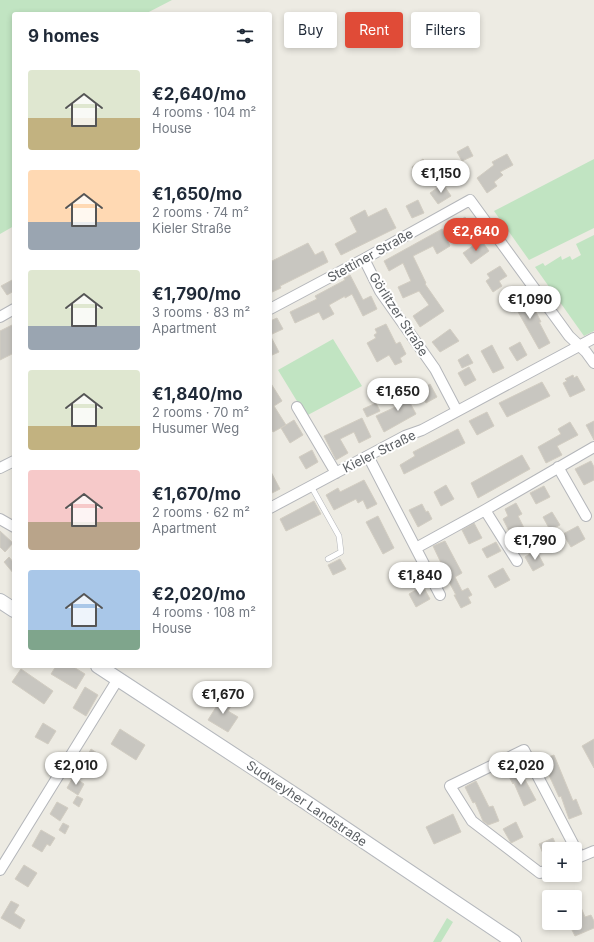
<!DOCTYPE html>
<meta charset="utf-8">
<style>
:root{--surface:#fff;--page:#f6f6f7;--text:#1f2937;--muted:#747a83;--accent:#e04b37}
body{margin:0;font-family:Inter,sans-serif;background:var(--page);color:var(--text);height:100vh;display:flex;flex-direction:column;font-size:15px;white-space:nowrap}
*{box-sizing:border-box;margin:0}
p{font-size:13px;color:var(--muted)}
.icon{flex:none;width:22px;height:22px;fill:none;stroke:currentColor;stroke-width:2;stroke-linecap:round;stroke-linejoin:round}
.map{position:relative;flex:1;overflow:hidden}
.drawer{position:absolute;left:12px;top:12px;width:260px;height:656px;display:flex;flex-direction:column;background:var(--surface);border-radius:4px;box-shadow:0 2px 6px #0003}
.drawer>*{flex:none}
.banner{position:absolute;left:284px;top:12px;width:250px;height:36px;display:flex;gap:8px}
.tools{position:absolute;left:542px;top:842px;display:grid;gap:8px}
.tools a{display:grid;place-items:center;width:40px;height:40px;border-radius:4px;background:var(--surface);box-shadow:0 2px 6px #0003;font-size:20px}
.price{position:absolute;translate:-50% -34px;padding:0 9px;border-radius:14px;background:#fff;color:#222;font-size:13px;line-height:26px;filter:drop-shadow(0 1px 2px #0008)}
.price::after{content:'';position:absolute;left:50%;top:24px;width:12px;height:9px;margin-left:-6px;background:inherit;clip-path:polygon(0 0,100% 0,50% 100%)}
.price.on{background:var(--accent);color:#fff}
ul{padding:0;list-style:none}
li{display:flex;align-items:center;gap:12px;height:100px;padding:0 16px}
li span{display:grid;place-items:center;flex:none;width:112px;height:80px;border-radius:4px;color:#555}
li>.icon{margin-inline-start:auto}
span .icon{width:48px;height:48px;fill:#fffc;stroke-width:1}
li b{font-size:17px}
h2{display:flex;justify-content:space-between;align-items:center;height:48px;padding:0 16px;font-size:17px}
.pill{padding:0 14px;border-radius:4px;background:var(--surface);box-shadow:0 2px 6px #0003;font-size:14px;line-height:36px}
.pill.on{background:var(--accent);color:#fff}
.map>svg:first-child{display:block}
</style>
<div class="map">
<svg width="594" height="942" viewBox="0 0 594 942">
<rect width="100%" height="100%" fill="#edebe3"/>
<path fill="#c1e4c2" d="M0 0H172L145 14H14V226L0 234Z
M594 159V228L529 260 494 211Z
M594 235V331L584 336 535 267 543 263 545 266 561 256 562 260 570 256 572 260 581 255 576 244Z
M333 339 362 386 306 416 278 370Z
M447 918 453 922 441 942H433Z"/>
<path fill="#c8c6c0" stroke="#d2cdc2" d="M468 146 473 156 462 161 457 152Z
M507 154 513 165 500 172 503 175 494 182 497 186 487 193 477 178 494 165 492 162Z
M423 159 432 172 421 180 412 167Z
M443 184 451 196 438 204 430 193Z
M418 200 424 213 412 218 406 206Z
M386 208 396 228 341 255 335 244 357 232 350 218 365 210 368 217Z
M465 217 474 229 463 237 453 225Z
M442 229 450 246 437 254 433 246 413 256 426 283 425 284 444 311 420 327 413 316 429 305 419 291 403 298 398 287 411 281 403 263 389 271 384 261Z
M481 240 489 251 471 264 463 253Z
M308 243 315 255 323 251 328 262 280 286 281 288 270 293V262Z
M500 266 507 276 499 281 502 286 493 292 486 281 490 278 487 274Z
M350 275 363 300 371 296 377 309 363 316 352 294 345 298V296L329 305 334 314 323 320 319 312 295 323 290 312 317 299 315 296 345 280 344 278Z
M14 279V291L7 295 1 286Z
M520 293 532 312 535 310 541 322H539L550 343 539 349 517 310 514 312 507 301Z
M277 318 283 329 270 335 279 352 270 356V321Z
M14 324V353L0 360V331Z
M386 324 396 344 400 342 406 354 400 358 402 362 395 365 389 355 377 362 367 343 376 338 374 335 377 333 375 329Z
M450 329 459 341 440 352 432 342Z
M520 342 527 355 517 361 509 348Z
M492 345 504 368 493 373 481 351Z
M468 354 473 363 462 368 458 360Z
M469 367 476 380 465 386 458 373Z
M573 375 574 378 577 376 585 390 570 397 563 383 567 381 565 379Z
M270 382 282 401 274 406 286 425 273 432 270 426Z
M542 382 550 396 507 417 499 403Z
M430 384 437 397 426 403 420 390Z
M411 388 416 397 409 401 416 414 384 432 376 416 404 403 400 394Z
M376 403 380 411 367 417 363 409Z
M487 412 494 426 477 435 469 421Z
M362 418 371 437 359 443 354 432 340 439 348 453 336 460 324 436Z
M294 420 303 435 290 443 281 428Z
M594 421V440L586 425Z
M570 422 578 435 557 446 562 455 546 463 538 447 561 434 558 429Z
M458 429 465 443 404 474 400 465 415 456 413 452Z
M312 450 318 462 306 469 299 457Z
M522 455 530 469 478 498 471 483Z
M591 461 594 467V480L584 485 575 469Z
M270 470 280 489 270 494Z
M364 480 377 504 367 509 363 500 358 503 356 499 334 510 326 495 338 488 340 492Z
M446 485 454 499 441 506 434 492Z
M544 486 550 497 536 504 530 493Z
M314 501 321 514 286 531 280 519Z
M516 503 522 514 518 516 524 528 511 535 503 519 508 516 505 509Z
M422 504 426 512 428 511 432 519 418 527 409 510Z
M552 512 560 525 550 530 543 517Z
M378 516 394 548 383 554 366 522Z
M474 523 482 538 469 544 462 530Z
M578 526 585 539 571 547 563 534Z
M0 531 13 543 5 552 0 547Z
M445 541 462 573 455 577 462 591 468 588 472 595 468 597 471 603 461 608 454 595H456L448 580 445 582 439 569 443 567 433 546Z
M496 542 501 551 487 558 482 549Z
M536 550 544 565 533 571 525 557Z
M9 557 14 563V574L4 562Z
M340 559 346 569 333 575 328 565Z
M401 564 408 579 399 584 391 569Z
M503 568 510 580 495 588 488 576Z
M423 586 430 599 416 607 409 594Z
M56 666H72L85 674 76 689 51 674Z
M21 669 53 691 44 704 12 682Z
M85 687 98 695 86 716 73 708Z
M223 696 233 703 228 711 238 717 228 732 208 720Z
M43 723 56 731 48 744 35 737Z
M120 729 145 745 136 760 111 744Z
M594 739V768L582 746Z
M91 749 103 757 94 772 82 765Z
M554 755 573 801 576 799 582 814 569 819 561 796 559 797 548 773 546 774 540 760Z
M517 765 536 800 524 806 514 783 513 784 506 771Z
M73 777 84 784 78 795 67 788Z
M476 781 489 807 493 806 499 821 488 825 483 821 475 802 473 803 465 787Z
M77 796 83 799 79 807 73 803Z
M57 802 68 808 60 821 50 814Z
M453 814 461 832 434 844 426 827Z
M516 822 523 837 511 843 503 829Z
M63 823 69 826 65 834 59 830Z
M41 830 55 838 50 846 47 844 42 852 32 846Z
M553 838 558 849H549V863H547L539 844Z
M24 865 37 873 28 887 15 879Z
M575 893 585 917 591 915 594 921V928L575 936 569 924 575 923Z
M11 901 19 905 14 913 25 920 20 929 1 918Z"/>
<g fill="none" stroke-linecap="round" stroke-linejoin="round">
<defs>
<path id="service" d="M311 486 339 536 341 552 328 559"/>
<path id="minor" d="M364 259 380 291 435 369 457 411
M270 309 364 259 470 200 569 336 586 352 594 363
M0 317 14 309
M297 407 336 473
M368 456 440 595
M558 467 586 516
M0 468 14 461
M270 508 405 436 422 430 594 338
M485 510 517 561
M0 519 14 527
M416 548 485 510 594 447
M575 859 594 851
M549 869 540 873 472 821 450 786 524 750 580 857
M0 870 118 679"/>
<path id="secondary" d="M0 601 14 610
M98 666 304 801 514 942"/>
</defs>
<use href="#service" stroke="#b4b6ba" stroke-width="6"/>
<use href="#minor" stroke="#b4b6ba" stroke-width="12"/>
<use href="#secondary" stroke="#b5b8bd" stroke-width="16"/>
<use href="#service" stroke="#fff" stroke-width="5"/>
<use href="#minor" stroke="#fff" stroke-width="10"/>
<use href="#secondary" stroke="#fff" stroke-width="14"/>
</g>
<g text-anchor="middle" stroke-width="4" stroke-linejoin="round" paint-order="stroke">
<g font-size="13" fill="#5b5f63" stroke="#fff">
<text transform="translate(370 255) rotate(-29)" y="5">Stettiner Straße</text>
<text transform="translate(399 314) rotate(57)" y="5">Görlitzer Straße</text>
<text transform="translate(379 451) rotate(-26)" y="5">Kieler Straße</text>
<text transform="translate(307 803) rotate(34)" y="5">Sudweyher Landstraße</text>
</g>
</g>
</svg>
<div class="tools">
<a>+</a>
<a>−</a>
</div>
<b class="price" style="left:441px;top:194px">€1,150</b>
<b class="price on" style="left:476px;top:252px">€2,640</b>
<b class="price" style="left:530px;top:320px">€1,090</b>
<b class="price" style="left:398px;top:412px">€1,650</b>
<b class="price" style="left:535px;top:561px">€1,790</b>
<b class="price" style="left:420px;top:596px">€1,840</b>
<b class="price" style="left:223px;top:715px">€1,670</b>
<b class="price" style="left:76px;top:786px">€2,010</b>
<b class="price" style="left:521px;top:786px">€2,020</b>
<div class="banner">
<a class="pill">Buy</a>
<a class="pill on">Rent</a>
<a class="pill">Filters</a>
</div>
<section class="drawer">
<h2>9 homes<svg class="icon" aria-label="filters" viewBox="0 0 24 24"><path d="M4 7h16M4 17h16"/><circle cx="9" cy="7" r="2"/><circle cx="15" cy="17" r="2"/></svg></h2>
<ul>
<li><span style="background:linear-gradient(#dfe7d0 60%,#c2b280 0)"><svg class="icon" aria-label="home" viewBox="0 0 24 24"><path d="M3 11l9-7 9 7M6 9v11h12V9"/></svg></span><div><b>€2,640/mo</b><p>4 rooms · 104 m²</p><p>House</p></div></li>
<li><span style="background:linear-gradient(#ffd9b3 65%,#9aa5b1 0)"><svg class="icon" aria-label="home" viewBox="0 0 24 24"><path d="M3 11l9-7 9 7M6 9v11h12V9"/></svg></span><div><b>€1,650/mo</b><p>2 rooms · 74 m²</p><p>Kieler Straße</p></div></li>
<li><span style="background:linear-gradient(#dfe7d0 70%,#9aa5b1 0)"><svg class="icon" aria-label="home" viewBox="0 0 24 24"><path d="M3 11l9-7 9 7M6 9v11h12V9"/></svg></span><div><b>€1,790/mo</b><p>3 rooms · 83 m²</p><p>Apartment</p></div></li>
<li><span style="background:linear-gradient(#dfe7d0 70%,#c2b280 0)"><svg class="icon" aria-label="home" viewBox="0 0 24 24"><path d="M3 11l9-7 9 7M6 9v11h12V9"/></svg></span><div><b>€1,840/mo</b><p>2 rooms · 70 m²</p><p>Husumer Weg</p></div></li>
<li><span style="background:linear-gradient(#f6c9c9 65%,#b9a48a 0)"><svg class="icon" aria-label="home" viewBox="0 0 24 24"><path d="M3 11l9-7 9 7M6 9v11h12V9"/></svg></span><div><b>€1,670/mo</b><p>2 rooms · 62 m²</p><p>Apartment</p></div></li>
<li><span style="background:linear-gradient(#a9c7e8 75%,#7fa58c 0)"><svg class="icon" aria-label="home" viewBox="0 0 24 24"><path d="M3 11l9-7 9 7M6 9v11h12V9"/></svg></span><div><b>€2,020/mo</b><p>4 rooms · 108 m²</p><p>House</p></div></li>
</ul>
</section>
</div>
